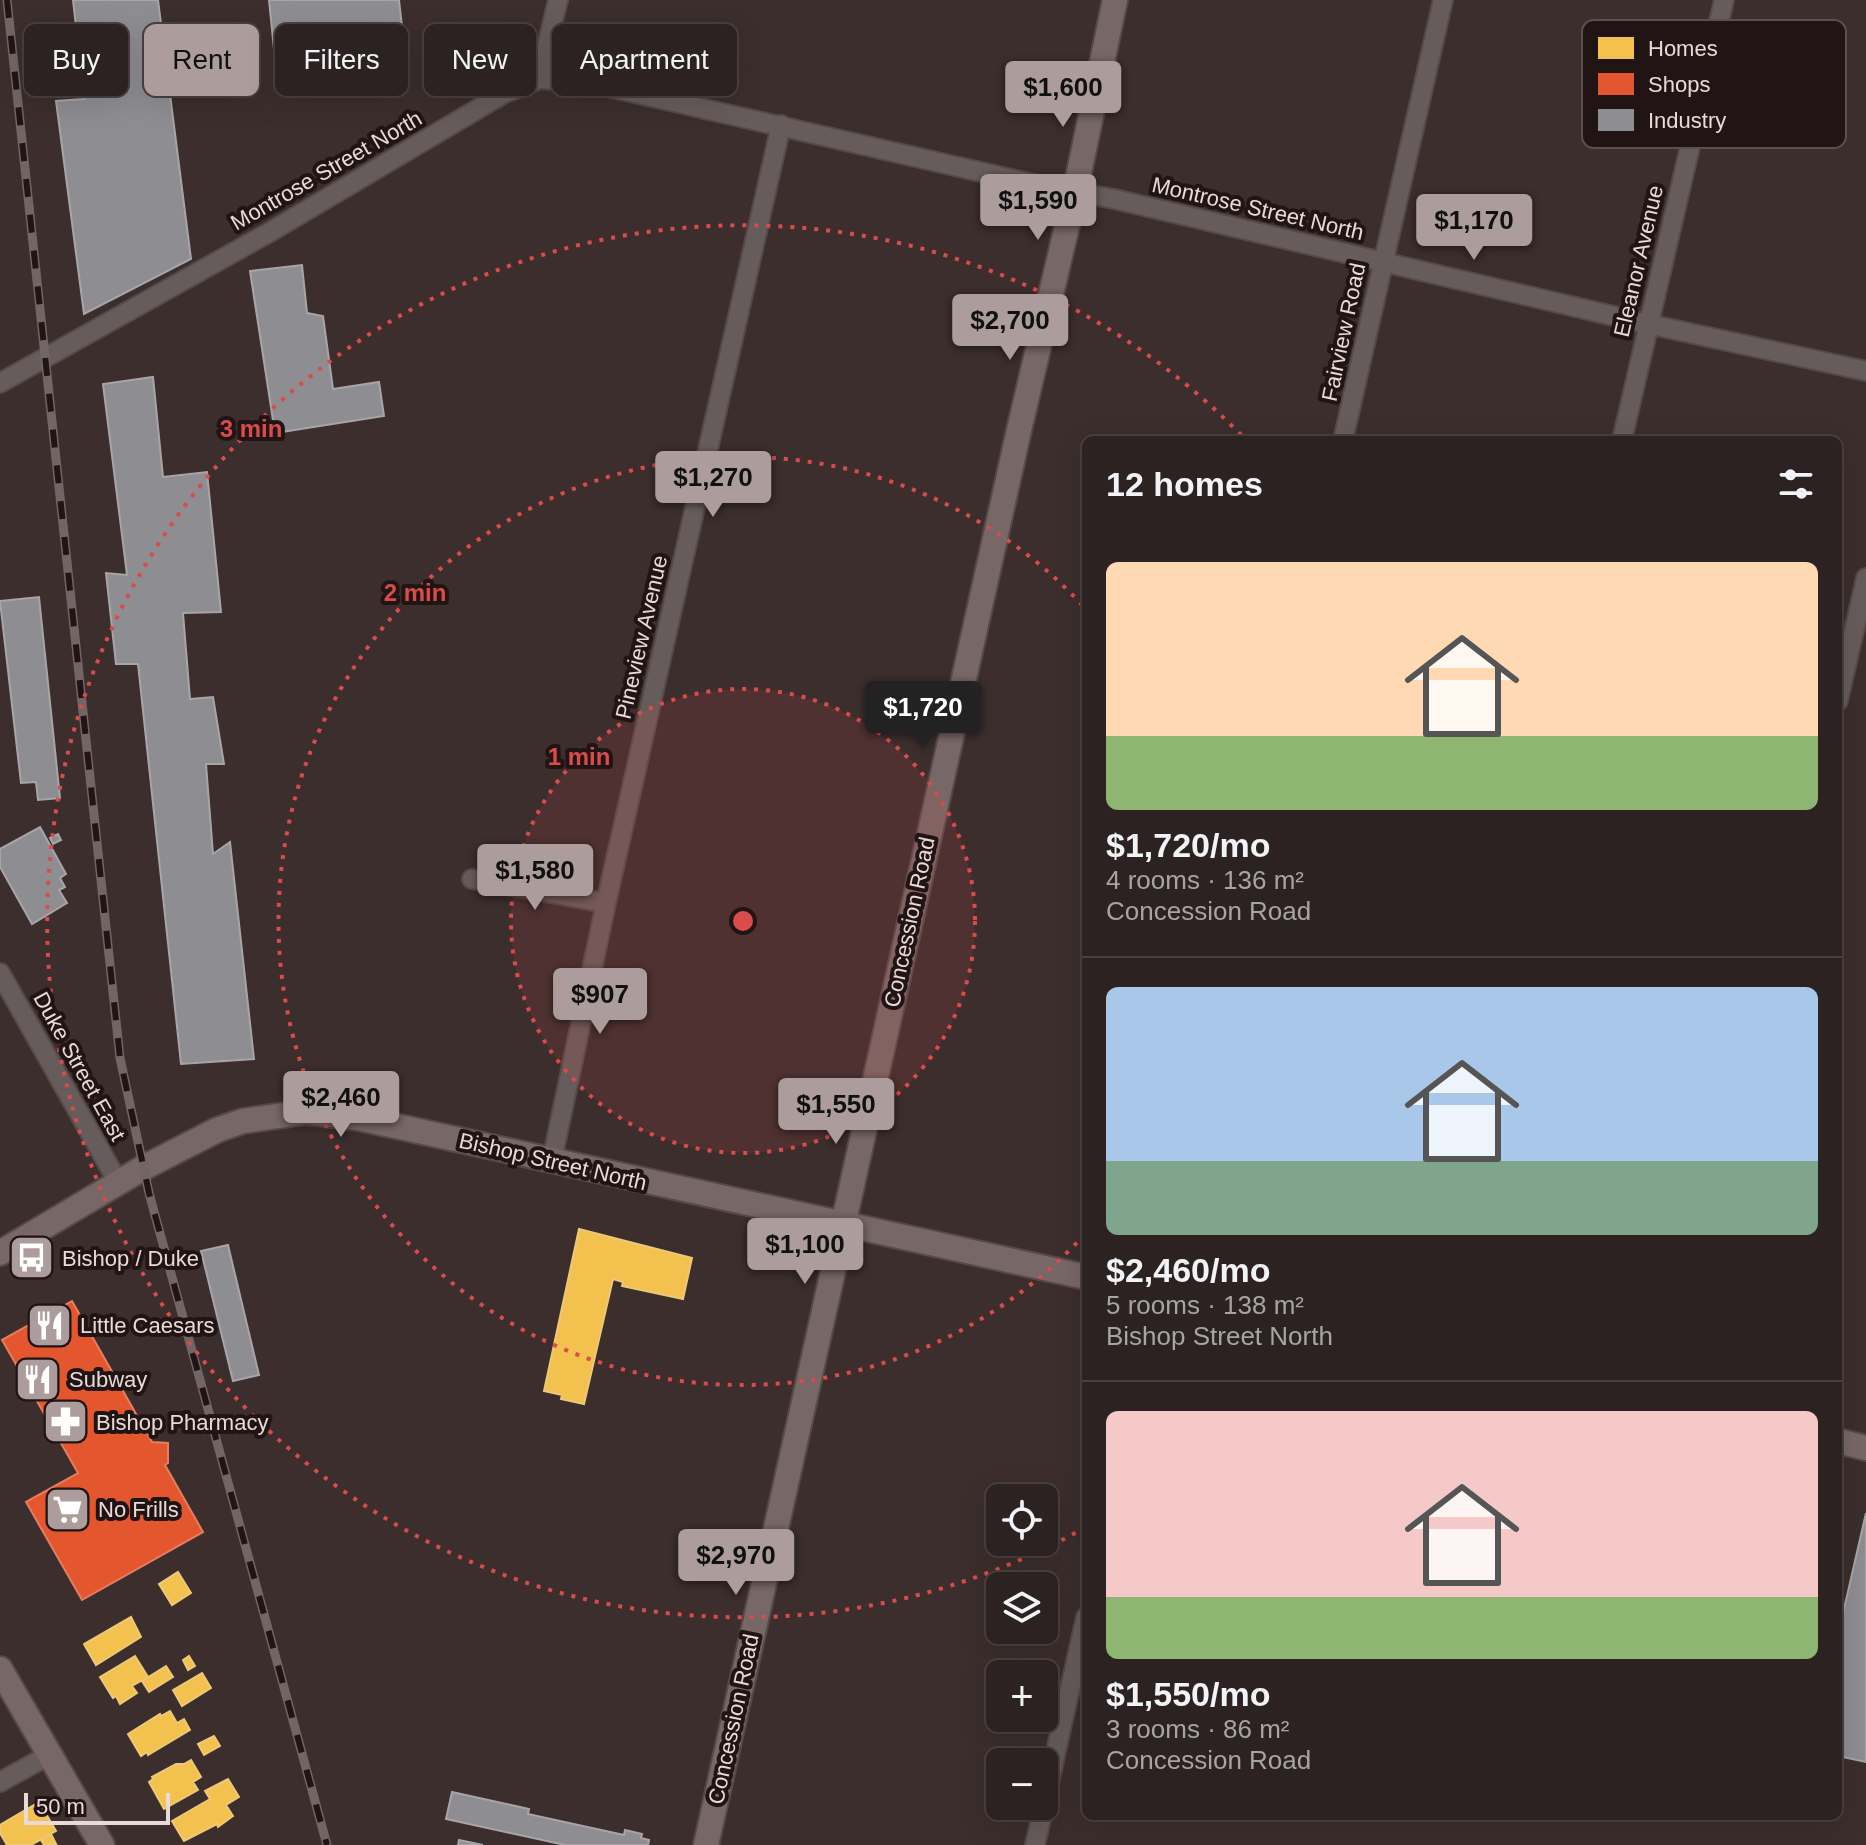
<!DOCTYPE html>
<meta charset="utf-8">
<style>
:root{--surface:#2c2222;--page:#382f2f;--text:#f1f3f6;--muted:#a6a4a5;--line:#483f40;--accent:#ac9d9c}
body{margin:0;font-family:Helvetica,sans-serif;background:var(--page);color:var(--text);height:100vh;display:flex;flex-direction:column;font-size:30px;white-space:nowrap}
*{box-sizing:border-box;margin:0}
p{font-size:26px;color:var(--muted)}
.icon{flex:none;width:44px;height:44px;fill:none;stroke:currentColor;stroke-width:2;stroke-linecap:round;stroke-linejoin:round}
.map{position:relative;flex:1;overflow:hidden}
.drawer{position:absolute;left:1082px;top:436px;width:760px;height:1384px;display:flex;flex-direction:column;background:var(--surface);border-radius:12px;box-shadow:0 8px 32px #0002,0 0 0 2px var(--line)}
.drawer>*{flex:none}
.hud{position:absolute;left:24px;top:24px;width:760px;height:72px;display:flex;gap:16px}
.controls{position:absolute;left:986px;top:1484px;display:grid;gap:16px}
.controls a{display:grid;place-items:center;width:72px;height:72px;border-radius:12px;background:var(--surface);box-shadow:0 8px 32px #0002,0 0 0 2px var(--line);font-size:40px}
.scale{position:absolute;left:24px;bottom:20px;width:146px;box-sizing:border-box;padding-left:8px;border:4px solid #e9d9d7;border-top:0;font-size:22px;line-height:28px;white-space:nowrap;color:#e9d9d7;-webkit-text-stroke:6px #201514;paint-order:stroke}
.price{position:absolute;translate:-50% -68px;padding:0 18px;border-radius:8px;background:var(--accent);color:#111;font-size:26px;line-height:52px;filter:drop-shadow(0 2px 4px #0008)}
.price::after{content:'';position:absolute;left:50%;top:48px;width:24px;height:18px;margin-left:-12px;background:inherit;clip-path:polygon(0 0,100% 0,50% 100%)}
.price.on{background:#222;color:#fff}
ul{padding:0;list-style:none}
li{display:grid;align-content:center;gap:16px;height:424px;padding:0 24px}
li+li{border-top:2px solid var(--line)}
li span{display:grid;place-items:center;height:248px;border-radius:12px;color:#555}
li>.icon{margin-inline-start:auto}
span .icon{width:144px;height:144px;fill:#fffc;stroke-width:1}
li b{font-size:34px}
h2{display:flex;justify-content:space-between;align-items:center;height:96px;padding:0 24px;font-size:34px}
.chip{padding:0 28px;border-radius:12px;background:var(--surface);box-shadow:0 8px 32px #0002,0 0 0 2px var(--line);font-size:28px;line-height:72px}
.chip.on{background:var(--accent);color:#111}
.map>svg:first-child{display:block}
</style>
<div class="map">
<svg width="1866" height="1845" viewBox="0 0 1866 1845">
<rect width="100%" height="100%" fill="#3b2e2d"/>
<path fill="#f2c14e" stroke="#efc877" stroke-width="2" d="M579 1229 692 1258 683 1299 622 1286 623 1282 613 1279 584 1404 561 1399 562 1395 544 1391Z
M178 1572 191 1593 172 1605 159 1584Z
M131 1617 141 1637 96 1665 84 1644Z
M135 1656 148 1677 132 1686 137 1693 120 1704 116 1696 113 1698 100 1677Z
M189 1656 195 1666 188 1670 183 1660Z
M166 1666 173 1677 149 1692 142 1681Z
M202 1673 211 1688 182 1706 173 1690Z
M170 1711 177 1723 184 1719 190 1730 148 1755 147 1752 141 1756 128 1734 160 1714 161 1716Z
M214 1736 220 1746 204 1755 198 1744Z
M191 1760 201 1777 193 1782 198 1790 164 1809 149 1782 153 1779 152 1777 176 1764H184Z
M228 1779 239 1797 226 1805 233 1816 218 1827 217 1824 184 1841 172 1821 210 1799 205 1791Z
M39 1802 56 1831 31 1845H7L0 1833V1825Z
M51 1834 56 1844 44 1845 41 1840Z"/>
<path fill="#e4572e" stroke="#e67e61" stroke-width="2" d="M72 1301 152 1442 168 1443V1463L165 1465 203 1532 82 1600 26 1502 78 1473 2 1340Z"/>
<path fill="#8d8d92" stroke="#a9a4a7" stroke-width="2" d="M73 0H158L191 259 84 314 56 101 84 99Z
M269 0H399L405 54 390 56 394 77 278 89Z
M302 265 307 313 323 316 333 389 379 382 384 416 275 433 250 271Z
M153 377 163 477 207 472 221 612 183 613 190 699 213 697 224 764H206L213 854 230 842 254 1059 181 1064 138 664H116L106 573 127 575 103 384Z
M39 597 60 798 38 800 36 782 21 783 0 601Z
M40 827 66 874 60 878 65 887 59 890 67 903 32 924 0 867V849Z
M58 834 61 840 53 844 50 838Z
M228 1245 259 1375 233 1381 201 1251Z
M1866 1513V1762L1838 1756V1635Z
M452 1792 529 1809 528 1814 624 1835 625 1830 642 1834 641 1838 649 1840 648 1845H565L446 1819Z
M459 1840 483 1845H458Z"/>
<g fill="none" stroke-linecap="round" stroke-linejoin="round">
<defs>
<path id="minor" d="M539 79 558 0
M0 383 270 232 503 94 539 79 582 81 1038 185 1114 199 1648 324 1866 371
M1343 440 1443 0
M1622 440 1724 0
M1838 701 1866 578
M472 879 606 903
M0 973 118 1182
M552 1160 606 903 781 125
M0 1782 51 1754
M1044 1805 1086 1617
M1035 1845 1044 1806"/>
<path id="major" d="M0 1253 143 1168 217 1130 243 1121 306 1112 359 1118 1086 1277
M1838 1441 1866 1448
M0 1669 102 1845
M706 1845 1019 430 1075 192 1115 0"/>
</defs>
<use href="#minor" stroke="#564a49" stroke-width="22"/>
<use href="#major" stroke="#564a49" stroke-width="28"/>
<use href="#minor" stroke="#665c5b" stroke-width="18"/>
<use href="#major" stroke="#776766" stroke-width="24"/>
<defs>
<path id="rail" d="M7 0 120 1058 149 1193 327 1845"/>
</defs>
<use href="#rail" stroke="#716665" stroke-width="9"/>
<use href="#rail" stroke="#201514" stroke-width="6" stroke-dasharray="18" stroke-linecap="butt"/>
</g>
<circle cx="743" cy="921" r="232" fill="#da4b4b" fill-opacity=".12"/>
<g fill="none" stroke="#da4b4b" stroke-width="4" stroke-dasharray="4 8">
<circle cx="743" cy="921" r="232"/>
<path d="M1085 1234A464 464 0 1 1 1085 608"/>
<path d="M1086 1527A696 696 0 1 1 1244 438"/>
</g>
<defs>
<symbol id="bus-square" viewBox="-11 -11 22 22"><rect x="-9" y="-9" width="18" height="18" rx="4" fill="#ac9d9c" stroke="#201514"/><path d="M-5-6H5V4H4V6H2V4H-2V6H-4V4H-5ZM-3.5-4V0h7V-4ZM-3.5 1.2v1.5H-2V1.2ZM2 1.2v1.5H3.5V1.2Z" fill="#fff"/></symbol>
<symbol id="restaurant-square" viewBox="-11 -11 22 22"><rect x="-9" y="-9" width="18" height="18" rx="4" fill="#ac9d9c" stroke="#201514"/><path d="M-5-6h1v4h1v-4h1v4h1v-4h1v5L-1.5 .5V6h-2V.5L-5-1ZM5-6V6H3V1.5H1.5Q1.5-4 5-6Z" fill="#fff"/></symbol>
<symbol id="pharmacy-square" viewBox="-11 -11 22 22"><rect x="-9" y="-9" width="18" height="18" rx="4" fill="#ac9d9c" stroke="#201514"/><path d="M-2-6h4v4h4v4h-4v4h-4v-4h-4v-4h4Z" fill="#fff"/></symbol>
<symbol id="supermarket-square" viewBox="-11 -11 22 22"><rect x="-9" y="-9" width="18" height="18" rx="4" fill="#ac9d9c" stroke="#201514"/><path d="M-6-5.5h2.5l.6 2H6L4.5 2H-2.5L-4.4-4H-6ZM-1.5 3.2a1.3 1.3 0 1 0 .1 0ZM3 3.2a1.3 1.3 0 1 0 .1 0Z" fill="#fff"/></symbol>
</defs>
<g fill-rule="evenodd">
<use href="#bus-square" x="6" y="1232" width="51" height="51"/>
<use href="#restaurant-square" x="24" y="1300" width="51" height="51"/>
<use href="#restaurant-square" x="12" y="1354" width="51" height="51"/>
<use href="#pharmacy-square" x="40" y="1396" width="51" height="51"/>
<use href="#supermarket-square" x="42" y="1484" width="51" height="51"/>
</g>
<g text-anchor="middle" stroke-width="8" stroke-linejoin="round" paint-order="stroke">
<g font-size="22" fill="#e9d9d7" stroke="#201514">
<text transform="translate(326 170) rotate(-30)" y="8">Montrose Street North</text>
<text transform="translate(1258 208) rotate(13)" y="8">Montrose Street North</text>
<text transform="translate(1638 261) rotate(-77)" y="8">Eleanor Avenue</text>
<text transform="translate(1343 332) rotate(-78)" y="8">Fairview Road</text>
<text transform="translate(641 637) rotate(-77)" y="8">Pineview Avenue</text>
<text transform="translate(909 922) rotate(-78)" y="8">Concession Road</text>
<text transform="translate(80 1066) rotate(61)" y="8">Duke Street East</text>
<text transform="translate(553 1161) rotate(13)" y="8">Bishop Street North</text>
<text transform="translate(733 1719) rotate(-78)" y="8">Concession Road</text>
</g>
<g font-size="22" fill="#e9d9d7" stroke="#201514" text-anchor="start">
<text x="62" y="1266">Bishop / Duke</text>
<text x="80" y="1333">Little Caesars</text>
<text x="69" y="1387">Subway</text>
<text x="96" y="1430">Bishop Pharmacy</text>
<text x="98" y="1517">No Frills</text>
</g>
</g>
<rect x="1582" y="20" width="264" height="128" rx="12" fill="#201514" stroke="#5c504e" stroke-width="2"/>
<rect x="1598" y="37" width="36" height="22" fill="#f2c14e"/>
<rect x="1598" y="73" width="36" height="22" fill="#e4572e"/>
<rect x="1598" y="109" width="36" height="22" fill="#8d8d92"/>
<g font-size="22" fill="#e9d9d7">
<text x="1648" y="56">Homes</text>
<text x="1648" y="92">Shops</text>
<text x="1648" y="128">Industry</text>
</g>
<circle cx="743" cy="921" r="12" fill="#da4b4b" stroke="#201514" stroke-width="4"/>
<g font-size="24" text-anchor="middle" font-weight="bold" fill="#da4b4b" stroke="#201514" stroke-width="8" stroke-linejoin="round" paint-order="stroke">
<text x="251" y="437">3 min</text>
<text x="415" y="601">2 min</text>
<text x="579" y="765">1 min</text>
</g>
</svg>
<div class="controls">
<a><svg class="icon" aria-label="locate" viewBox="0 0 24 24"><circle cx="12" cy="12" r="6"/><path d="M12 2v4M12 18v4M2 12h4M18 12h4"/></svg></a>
<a><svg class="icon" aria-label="layers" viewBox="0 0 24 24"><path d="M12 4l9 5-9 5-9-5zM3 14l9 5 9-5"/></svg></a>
<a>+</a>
<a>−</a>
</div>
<div class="scale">50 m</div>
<b class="price" style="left:1063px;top:129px">$1,600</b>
<b class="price" style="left:1038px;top:242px">$1,590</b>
<b class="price" style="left:1474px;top:262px">$1,170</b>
<b class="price" style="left:1010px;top:362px">$2,700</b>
<b class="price" style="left:713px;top:519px">$1,270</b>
<b class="price on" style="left:923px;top:749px">$1,720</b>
<b class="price" style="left:535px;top:912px">$1,580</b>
<b class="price" style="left:600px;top:1036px">$907</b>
<b class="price" style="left:341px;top:1139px">$2,460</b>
<b class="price" style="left:836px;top:1146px">$1,550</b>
<b class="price" style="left:805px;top:1286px">$1,100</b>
<b class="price" style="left:736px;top:1597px">$2,970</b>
<div class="hud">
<a class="chip">Buy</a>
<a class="chip on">Rent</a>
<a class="chip">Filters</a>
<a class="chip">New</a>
<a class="chip">Apartment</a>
</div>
<section class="drawer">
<h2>12 homes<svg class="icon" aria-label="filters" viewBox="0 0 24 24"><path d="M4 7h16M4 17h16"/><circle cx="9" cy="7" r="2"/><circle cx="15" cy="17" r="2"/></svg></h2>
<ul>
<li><span style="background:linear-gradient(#ffd9b3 70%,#8fb573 0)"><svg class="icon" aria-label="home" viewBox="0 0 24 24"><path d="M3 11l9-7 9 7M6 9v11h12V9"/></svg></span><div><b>$1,720/mo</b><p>4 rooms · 136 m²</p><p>Concession Road</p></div></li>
<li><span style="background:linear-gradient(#a9c7e8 70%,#7fa58c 0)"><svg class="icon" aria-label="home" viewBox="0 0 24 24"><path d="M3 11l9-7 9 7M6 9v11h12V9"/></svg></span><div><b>$2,460/mo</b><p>5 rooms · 138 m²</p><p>Bishop Street North</p></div></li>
<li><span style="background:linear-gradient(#f6c9c9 75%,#8fb573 0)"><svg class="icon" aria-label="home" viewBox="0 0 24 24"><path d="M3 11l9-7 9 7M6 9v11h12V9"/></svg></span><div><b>$1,550/mo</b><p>3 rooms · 86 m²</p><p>Concession Road</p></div></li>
</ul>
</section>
</div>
